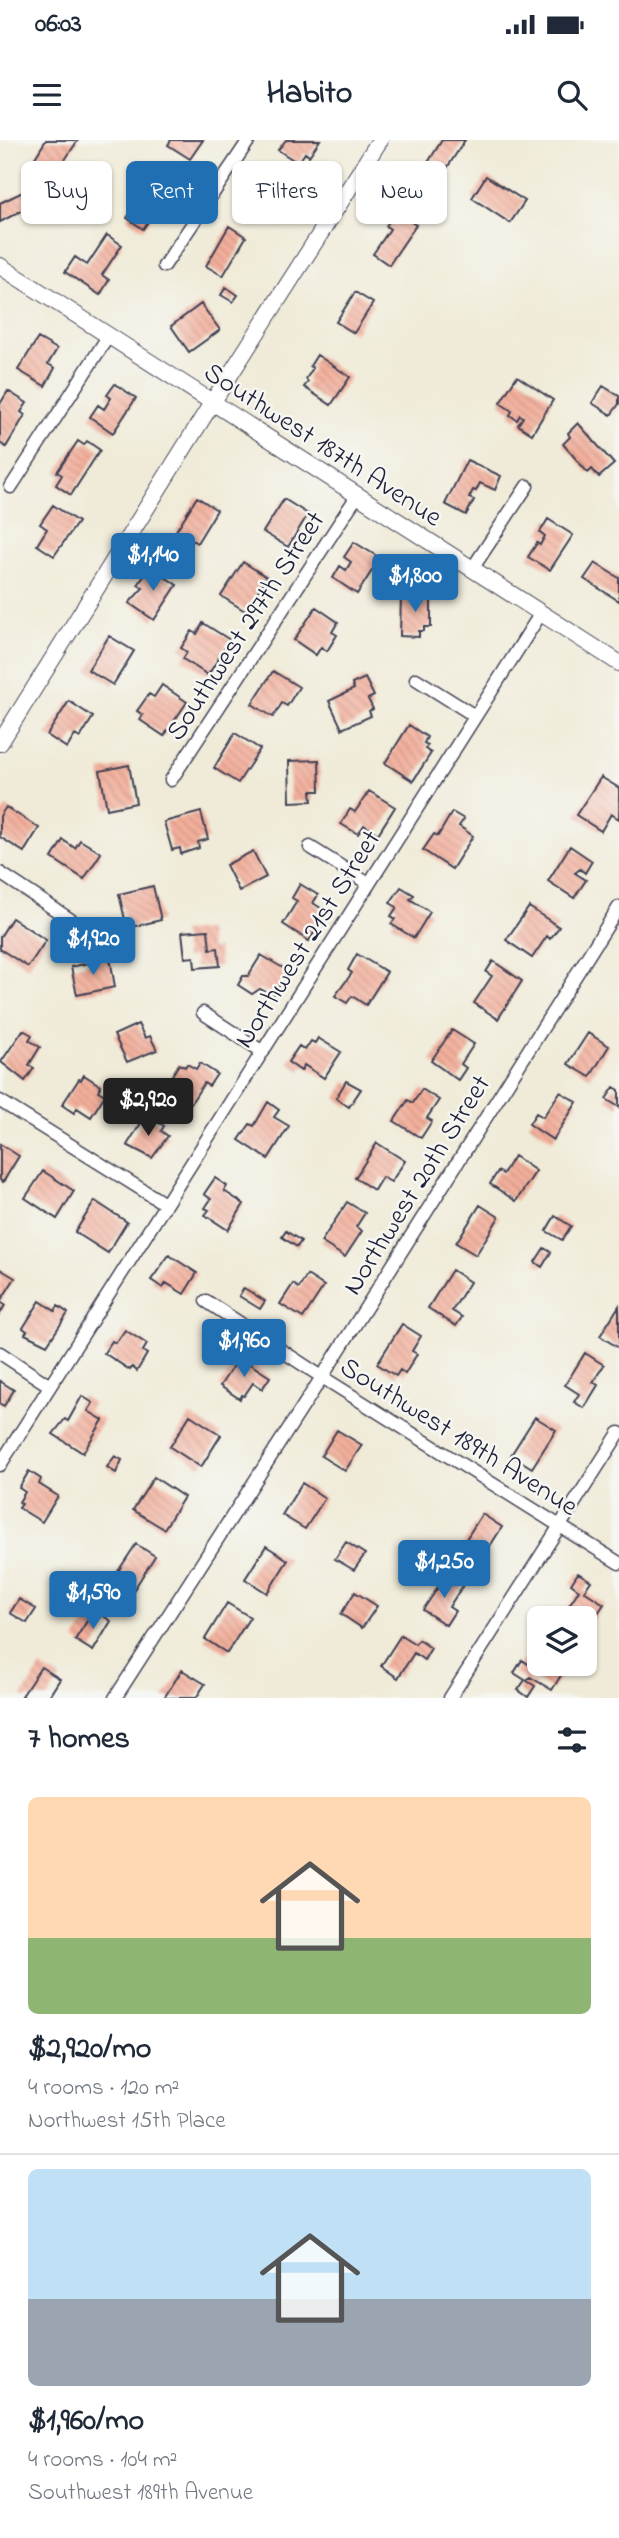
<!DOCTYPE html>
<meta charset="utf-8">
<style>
:root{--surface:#fff;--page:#f2f2f3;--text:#1f2937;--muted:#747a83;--line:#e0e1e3;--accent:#1f6fb2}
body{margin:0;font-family:"Indie Flower",sans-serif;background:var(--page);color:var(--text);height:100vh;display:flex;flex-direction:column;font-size:26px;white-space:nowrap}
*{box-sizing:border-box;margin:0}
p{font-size:23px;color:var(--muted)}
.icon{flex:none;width:38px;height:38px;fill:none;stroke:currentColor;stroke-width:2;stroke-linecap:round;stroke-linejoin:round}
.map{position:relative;height:1558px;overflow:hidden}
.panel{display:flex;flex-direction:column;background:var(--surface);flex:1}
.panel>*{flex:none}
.banner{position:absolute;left:21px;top:21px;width:578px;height:63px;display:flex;gap:14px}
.tools{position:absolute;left:527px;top:1466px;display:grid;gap:14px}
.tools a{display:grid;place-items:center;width:70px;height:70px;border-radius:10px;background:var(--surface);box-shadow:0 2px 5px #0004;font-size:35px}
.price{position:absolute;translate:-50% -60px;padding:0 16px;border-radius:7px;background:var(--accent);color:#fff;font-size:23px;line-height:46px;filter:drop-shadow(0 2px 4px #0008)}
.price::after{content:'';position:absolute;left:50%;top:42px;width:21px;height:16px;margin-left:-10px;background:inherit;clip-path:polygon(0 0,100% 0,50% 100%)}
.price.current{background:#222;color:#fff}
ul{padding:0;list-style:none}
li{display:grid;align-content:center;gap:14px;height:371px;padding:0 28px}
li+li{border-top:2px solid var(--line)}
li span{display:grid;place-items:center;height:217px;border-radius:10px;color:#555}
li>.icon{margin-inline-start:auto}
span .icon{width:126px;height:126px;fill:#fffc;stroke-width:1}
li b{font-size:30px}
h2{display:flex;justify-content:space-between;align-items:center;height:84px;padding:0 28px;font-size:30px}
.pill{padding:0 24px;border-radius:10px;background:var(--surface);box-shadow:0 2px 5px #0004;font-size:24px;line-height:63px}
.pill.current{background:var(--accent);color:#fff}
.status{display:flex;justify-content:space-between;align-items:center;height:49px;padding:0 35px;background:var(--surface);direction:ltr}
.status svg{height:19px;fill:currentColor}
header{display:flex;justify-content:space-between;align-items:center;height:91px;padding:0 28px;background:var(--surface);font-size:32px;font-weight:700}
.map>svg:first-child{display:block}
</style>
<div class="status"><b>06:03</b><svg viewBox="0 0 49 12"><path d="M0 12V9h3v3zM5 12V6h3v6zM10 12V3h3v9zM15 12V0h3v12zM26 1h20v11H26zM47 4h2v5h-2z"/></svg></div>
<header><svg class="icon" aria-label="menu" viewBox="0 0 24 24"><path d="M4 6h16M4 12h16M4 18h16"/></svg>Habito<svg class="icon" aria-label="search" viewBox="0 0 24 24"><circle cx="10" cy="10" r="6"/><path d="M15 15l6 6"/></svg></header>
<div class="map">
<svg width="619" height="1558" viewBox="0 0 619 1558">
<defs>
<pattern id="building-back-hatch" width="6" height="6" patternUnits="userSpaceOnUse" patternTransform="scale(1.75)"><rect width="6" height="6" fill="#f3af9b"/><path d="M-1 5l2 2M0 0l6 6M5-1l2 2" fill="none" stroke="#d09686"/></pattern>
</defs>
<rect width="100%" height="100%" fill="#f6f6f2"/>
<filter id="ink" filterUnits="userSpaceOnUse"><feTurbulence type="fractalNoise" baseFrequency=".0143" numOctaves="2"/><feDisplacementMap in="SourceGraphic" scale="14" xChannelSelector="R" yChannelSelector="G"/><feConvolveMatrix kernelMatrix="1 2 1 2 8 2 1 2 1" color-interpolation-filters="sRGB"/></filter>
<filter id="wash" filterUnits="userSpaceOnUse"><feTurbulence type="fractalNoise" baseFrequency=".00686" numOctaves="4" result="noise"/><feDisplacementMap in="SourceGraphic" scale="28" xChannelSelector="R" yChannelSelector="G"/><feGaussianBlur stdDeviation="1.57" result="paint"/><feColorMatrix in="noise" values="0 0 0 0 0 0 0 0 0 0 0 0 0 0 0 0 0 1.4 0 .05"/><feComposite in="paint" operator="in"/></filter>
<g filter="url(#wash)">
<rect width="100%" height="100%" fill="#f0ebd8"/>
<g id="blocks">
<path fill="url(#building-back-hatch)" d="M46 0H78L55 35 33 21Z
M171 0H203L190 19 168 5Z
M286 0H320L309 16 305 13 298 23 278 10Z
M442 0H465L440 39 424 29Z
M267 27 297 46 290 57 281 52 272 67 267 64 258 78 246 70 265 41 260 38Z
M141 34 168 52 143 89 127 78 143 54 132 47Z
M486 36 525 61 510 83 472 58Z
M33 47 40 61 0 82V63Z
M395 72 416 85 389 125 373 114 390 89 386 86Z
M229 86 246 97 223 136 206 126Z
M107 95 122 105 102 135 109 140 100 155 65 132 75 117 87 125Z
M226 147 238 155 233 162 221 155Z
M355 152 373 163 354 193 336 182Z
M201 164 220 190 189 212 171 186Z
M38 198 57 209 48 224 55 228 45 246 18 230Z
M317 215 350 237 331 265 304 247 308 242 306 239 313 228 310 226Z
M517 236 553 260 532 294 518 285 523 277 520 275 517 280 510 275 512 271 500 263Z
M115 244 136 258 113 293 90 277 98 265 104 269 111 258 107 255Z
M603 246 619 256V264L611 275 592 263Z
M8 251 27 263 21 272 25 275 6 307 0 303V264Z
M578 283 614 324 599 337 592 329 588 333 563 304 570 297 568 293Z
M78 301 84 305 87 301 100 310 71 355 56 345 62 335 57 332Z
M467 320 501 336 495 350 480 343 476 351 473 350 469 358 474 360 466 375 445 364Z
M197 357 217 370 197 403 176 391Z
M284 359 308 374 288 407 263 392Z
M53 365 78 382 54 416 37 405 47 389 40 384Z
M548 379 573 395 550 430 528 417 537 403 540 405 545 396 540 392Z
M354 402 380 418 357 454 333 438 340 426 346 430 351 422 344 417Z
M243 422 267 437 245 471 221 456Z
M595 423 619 438V461L584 439Z
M150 427 177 445 154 480 129 463 143 448 138 445Z
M401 454H431V487H424V491H419V497L400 496Z
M316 467 338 482 332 492 337 495 327 511 321 507 316 515 294 500Z
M203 483 230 500 208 535 183 519 187 512 181 508 192 491 197 494Z
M109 496 134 511 113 545 88 530Z
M273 531 299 547 287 566 282 563 273 577 252 564Z
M365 538 374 556 368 559 373 569 369 571 371 576 342 589 329 561 354 549 352 544Z
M162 545 187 562 164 596 140 580 143 575 137 571 149 554 154 557Z
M69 561 93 577 80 598 75 595 67 608 47 595Z
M409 585 427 597 424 603 428 605 425 609 431 613 413 641 385 623Z
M235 593 260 609 238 643 214 628Z
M319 620 320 651H311L312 661 290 662 289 621Z
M129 625 136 663 107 669 100 631Z
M601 637 619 648V679L611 674 601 691 576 675Z
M369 651 395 667 378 694 364 685 358 694 341 684 350 669 355 672Z
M6 667 39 688 24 712 0 697V676Z
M201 672 208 699 198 702 199 708 181 714 180 708 172 710 164 682Z
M452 672 464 679 459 686 473 696 452 729 423 710 434 694 438 696Z
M63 700 75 708 80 700 101 713 84 739 52 718Z
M570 706 592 721 585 733 580 729 575 733 586 740 574 758 548 741Z
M253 711 266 737 239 751 226 725Z
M300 744 318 755 313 763 327 772 309 801 283 784 297 761 292 758Z
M153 746 161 780 127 788 119 754Z
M401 747 414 755 410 759 430 772 414 798 391 784 395 779 391 776 397 767 390 763Z
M529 767 559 787 550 799 547 796 532 818 506 800Z
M12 778 46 800 28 827 0 809V797Z
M208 790 210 809 218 808 220 826 195 828 194 817 185 818 182 792Z
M357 814 387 832 366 865 352 856 347 863 335 856 352 833 348 830Z
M261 815 288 831 273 856 260 849 252 854 238 845 243 836H248Z
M110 818 115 847 77 855 71 827Z
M493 821 522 841 498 879 474 863 492 836 486 832Z
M138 884 145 898 150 896 157 910 127 922 114 895Z
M23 890 32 895 29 900 40 907 29 925 34 928 25 941 1 922Z
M452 890 474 904 461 924 466 928 458 940 431 921Z
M588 893 609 906 590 937 568 924Z
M318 898 341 912 324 938 304 925 301 931 288 922 299 906 305 910 311 901 315 903Z
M200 923 217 934 209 946 204 943 191 963 165 947 179 924 185 927 187 924 196 929Z
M84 935 101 946 98 951 105 955 91 977 77 968 74 973 62 965 79 939 81 940Z
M346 941 361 949 349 967 336 958Z
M614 947 619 950V967L606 959Z
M422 949 439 960 427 978 432 981 421 998 394 981 408 960 413 963Z
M560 952 577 962 553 1000 529 984 536 973 543 977Z
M268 962 279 970 274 977 289 986 268 1019 239 1000 250 984 254 986Z
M148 976 164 986 161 991 168 996 152 1018 127 1005 143 980 145 981Z
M377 1003 405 1021 391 1042 382 1037 374 1050 355 1038Z
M0 1004 19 1016 3 1042 0 1040Z
M514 1016 536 1031 516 1061 490 1044 498 1031 503 1034Z
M43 1031 74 1051 57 1079 25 1058Z
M215 1038 227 1046 224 1051 244 1064 228 1090 205 1075 209 1070 205 1068 211 1059 204 1054Z
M95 1061 127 1082 108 1113 75 1092Z
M347 1062 365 1073 356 1087 362 1091 345 1117 321 1102Z
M480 1065 499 1077 476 1115 456 1103Z
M555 1076 571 1086 562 1100 546 1091Z
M286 1091 301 1101 297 1107 282 1097Z
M544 1108 551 1112 542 1127 535 1122Z
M169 1115 197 1133 184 1154 166 1143 163 1148 151 1140Z
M0 1129 15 1138 0 1162 5 1165 0 1174Z
M452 1130 470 1142 452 1171 462 1177 456 1186 428 1168Z
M307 1135 324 1146 303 1178 280 1164 293 1144 299 1148Z
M244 1148 265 1161 260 1169 239 1156Z
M40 1161 55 1171 58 1166 68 1173 47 1205 25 1194 27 1191 23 1188Z
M619 1166V1208L600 1196Z
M402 1184 421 1196 412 1211 417 1214 405 1234 400 1230 396 1236 377 1224Z
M125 1190 147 1204 143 1211 147 1214 137 1231 132 1227 130 1230 104 1213 112 1201 116 1203Z
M585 1213 604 1225 593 1242 598 1245 584 1268 574 1262 579 1254 565 1245Z
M239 1217 270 1237 262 1249 253 1243 244 1256 242 1255 240 1259 220 1246Z
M0 1241 14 1250 4 1266 0 1264Z
M82 1256 93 1263 88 1271 103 1280 83 1313 53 1294 65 1279 68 1281Z
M190 1275 221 1295 201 1327 170 1307Z
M535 1277 556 1290 532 1328 511 1315Z
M337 1290 362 1305 345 1331 321 1316Z
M115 1316 122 1320 116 1333 107 1327Z
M29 1331 41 1339 39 1344 58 1356 42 1382 19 1368 22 1364 19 1362 25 1352 19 1348Z
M154 1337 184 1357 164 1389 133 1370Z
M302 1343 325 1358 305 1389 282 1375Z
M482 1374 502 1387 481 1420 461 1407Z
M346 1402 365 1414 354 1430 335 1419Z
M136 1404 155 1416 133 1451 113 1439Z
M266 1406 288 1420 267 1453 245 1439Z
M578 1433 591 1441 584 1451 604 1464 584 1494V1479H568L570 1476 564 1473 579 1450 571 1444Z
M446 1435 463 1445 449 1467 455 1471 446 1485 423 1470Z
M355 1452 377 1466 362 1488 341 1474Z
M19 1459 36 1469 27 1483 10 1473Z
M227 1463 250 1477 227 1513 205 1499Z
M94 1470 111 1481 93 1511 75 1500Z
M401 1495 415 1504 419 1500 431 1508 424 1520 414 1513 398 1538 381 1526Z
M539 1517V1524H568L552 1550 530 1537 527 1541 535 1546 528 1557 518 1550 525 1540 514 1533 522 1520 533 1527Z
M41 1527 60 1539 48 1558H25L22 1556Z
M182 1530 205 1544 196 1558H164Z"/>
</g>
</g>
<g filter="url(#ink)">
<use href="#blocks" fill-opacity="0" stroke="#414053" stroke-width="2"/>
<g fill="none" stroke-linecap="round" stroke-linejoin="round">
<defs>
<path id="minor" d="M164 126 249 0
M11 347 109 195
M472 429 527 346
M416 539 475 576
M171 640 357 356
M310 707 369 744
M0 733 83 788
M203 873 263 912
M0 961 165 1064
M206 1161 322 1237 619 1423
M0 1213 50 1246
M0 1325 541 473
M115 1558 322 1237 619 767
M450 1558 619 1293"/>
<path id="tertiary" d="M0 126 619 523
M0 603 212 263 380 0"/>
</defs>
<use href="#minor" stroke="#414053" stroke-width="15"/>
<use href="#tertiary" stroke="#414053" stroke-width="18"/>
<use href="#minor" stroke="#fff" stroke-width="12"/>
<use href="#tertiary" stroke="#fff" stroke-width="16"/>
</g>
</g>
<g text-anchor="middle" stroke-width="5" stroke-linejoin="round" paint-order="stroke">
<g font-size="28" fill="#22223b" stroke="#f6f6f2">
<text transform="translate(324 303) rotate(33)" y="10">Southwest 187th Avenue</text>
<text transform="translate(244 485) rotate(-57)" y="10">Southwest 297th Street</text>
<text transform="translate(306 798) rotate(-58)" y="10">Northwest 21st Street</text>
<text transform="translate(415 1044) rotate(-58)" y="10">Northwest 20th Street</text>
<text transform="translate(460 1295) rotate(32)" y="10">Southwest 189th Avenue</text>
</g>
</g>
</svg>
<div class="tools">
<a><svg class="icon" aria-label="layers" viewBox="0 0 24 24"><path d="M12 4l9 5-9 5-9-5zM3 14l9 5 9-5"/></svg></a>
</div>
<b class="price" style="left:153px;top:453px">$1,140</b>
<b class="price" style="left:415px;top:474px">$1,800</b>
<b class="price" style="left:93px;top:837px">$1,920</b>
<b class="price current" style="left:148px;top:998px">$2,920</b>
<b class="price" style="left:244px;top:1239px">$1,960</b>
<b class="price" style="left:444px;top:1460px">$1,250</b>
<b class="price" style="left:93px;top:1491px">$1,590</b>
<div class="banner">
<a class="pill">Buy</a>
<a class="pill current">Rent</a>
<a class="pill">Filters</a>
<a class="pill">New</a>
</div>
</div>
<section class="panel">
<h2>7 homes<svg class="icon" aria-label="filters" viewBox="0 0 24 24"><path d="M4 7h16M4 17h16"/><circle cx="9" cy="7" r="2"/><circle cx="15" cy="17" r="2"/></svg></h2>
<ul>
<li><span style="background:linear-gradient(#ffd9b3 65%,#8fb573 0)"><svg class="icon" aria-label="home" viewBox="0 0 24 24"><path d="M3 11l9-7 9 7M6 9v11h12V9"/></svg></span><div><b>$2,920/mo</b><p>4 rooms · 120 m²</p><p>Northwest 15th Place</p></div></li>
<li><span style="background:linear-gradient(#bfe0f5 60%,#9aa5b1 0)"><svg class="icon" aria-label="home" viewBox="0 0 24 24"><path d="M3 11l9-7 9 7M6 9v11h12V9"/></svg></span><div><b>$1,960/mo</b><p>4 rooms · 104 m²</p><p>Southwest 189th Avenue</p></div></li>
</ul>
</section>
